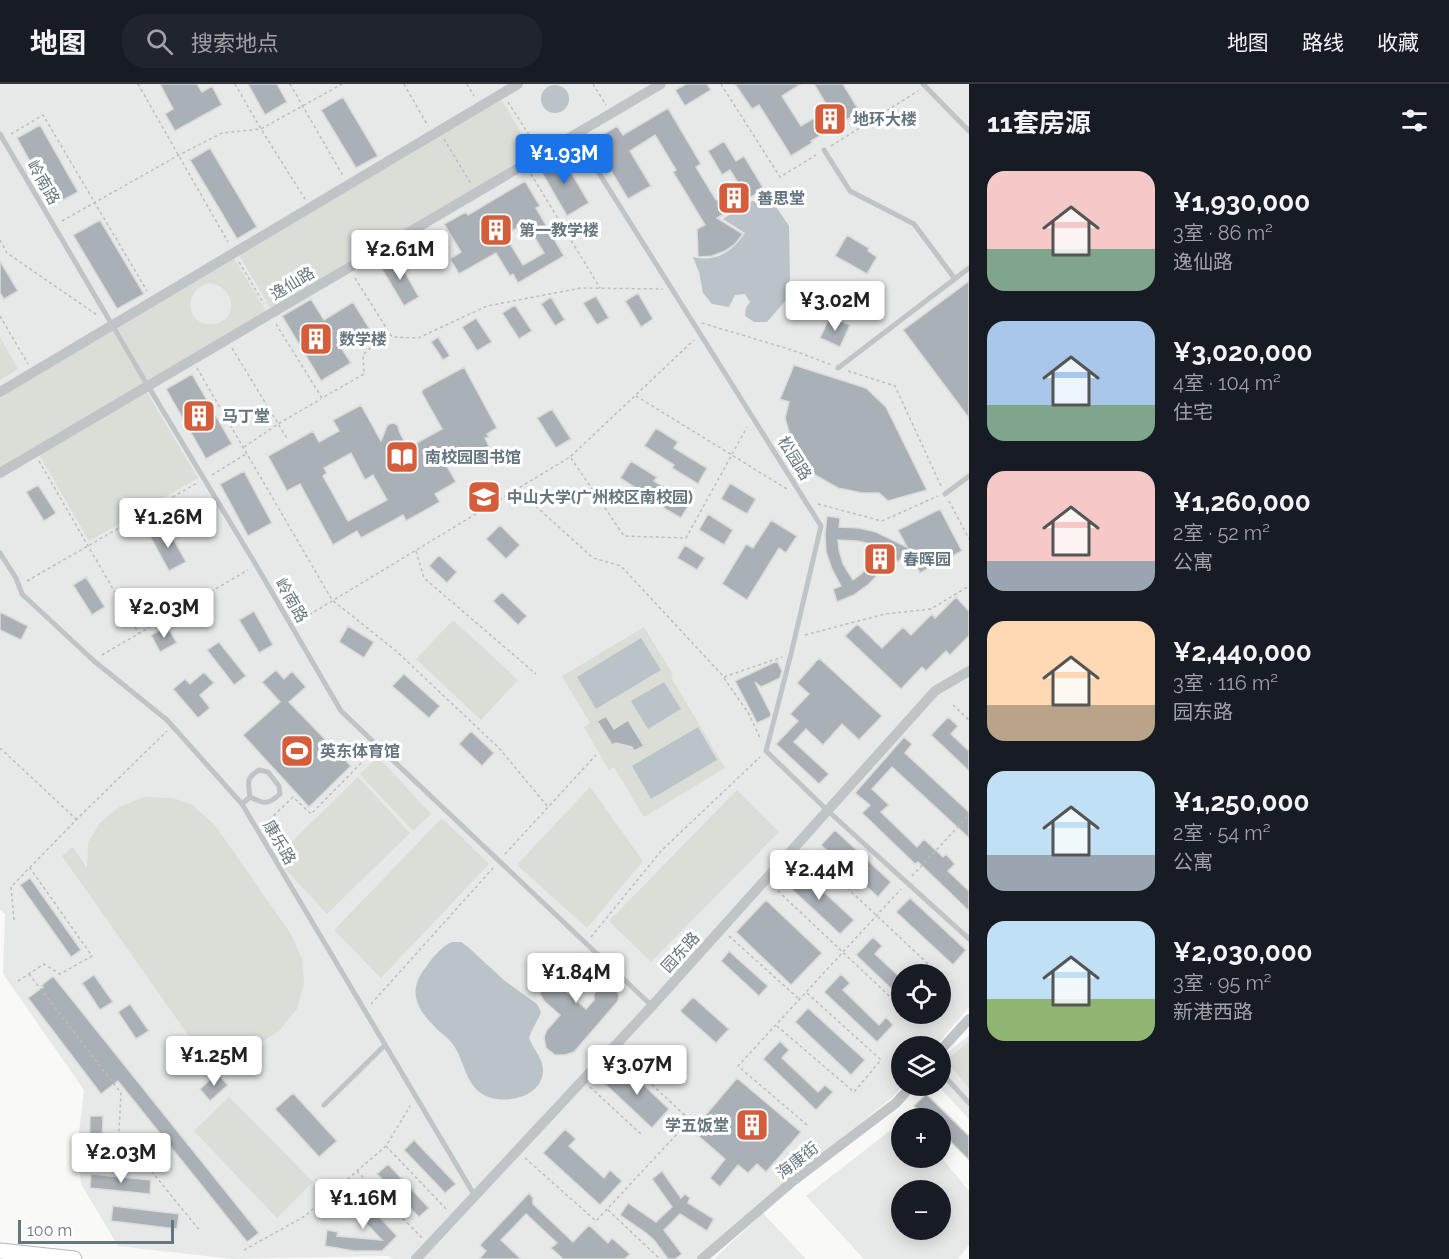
<!DOCTYPE html>
<html lang="zh">
<meta charset="utf-8">
<style>
:root{--surface:#171b24;--page:#20242c;--text:#f1f3f6;--muted:#9ea1a6;--line:#363941;--accent:#1a73e8}
body{margin:0;font-family:Raleway,"Noto Sans SC",sans-serif;background:var(--page);color:var(--text);height:100vh;display:flex;flex-direction:column;font-size:22px;white-space:nowrap}
*{box-sizing:border-box;margin:0}
p{font-size:20px;color:var(--muted)}
.icon{flex:none;width:33px;height:33px;fill:none;stroke:currentColor;stroke-width:2;stroke-linecap:round;stroke-linejoin:round}
.map{position:relative;flex:1;overflow:hidden}
.drawer{display:flex;flex-direction:column;background:var(--surface);width:480px}
.drawer>*{flex:none}
.fabs{position:absolute;left:891px;top:880px;display:grid;gap:12px}
.fabs a{display:grid;place-items:center;width:60px;height:60px;border-radius:50%;background:var(--surface);box-shadow:0 3px 15px #0003;font-size:30px}
.scale{position:absolute;left:18px;bottom:15px;width:156px;box-sizing:border-box;padding-left:6px;border:3px solid #667680;border-top:0;font-size:16px;line-height:21px;white-space:nowrap;color:#667680;-webkit-text-stroke:4px #fff;paint-order:stroke}
.price{position:absolute;translate:-50% -51px;padding:0 14px;border-radius:6px;background:#fff;color:#222;font-size:20px;line-height:39px;filter:drop-shadow(0 2px 3px #0008)}
.price::after{content:'';position:absolute;left:50%;top:36px;width:18px;height:14px;margin-left:-9px;background:inherit;clip-path:polygon(0 0,100% 0,50% 100%)}
.price.current{background:var(--accent);color:#fff}
ul{padding:0;list-style:none}
li{display:flex;align-items:center;gap:18px;height:150px;padding:0 18px}
li span{display:grid;place-items:center;flex:none;width:168px;height:120px;border-radius:18px;color:#555}
li>.icon{margin-inline-start:auto}
span .icon{width:72px;height:72px;fill:#fffc;stroke-width:1}
li b{font-size:26px}
h2{display:flex;justify-content:space-between;align-items:center;height:72px;padding:0 18px;font-size:26px}
header{display:flex;align-items:center;gap:36px;box-sizing:border-box;height:84px;padding:0 30px;background:var(--surface);border-bottom:2px solid var(--line)}
header strong{font-size:28px}
nav{display:flex;gap:33px;margin-inline-start:auto;font-size:21px}
.search{width:420px;height:54px;background:var(--page);display:flex;align-items:center;gap:15px;box-sizing:border-box;padding:0 21px;border-radius:24px;color:var(--muted);font-size:22px}
main{display:flex;flex:1;min-height:0}
.map>svg:first-child{display:block}
</style>
<header>
<strong>地图</strong>
<div class="search"><svg class="icon" aria-label="search" viewBox="0 0 24 24"><circle cx="10" cy="10" r="6"/><path d="M15 15l6 6"/></svg>搜索地点</div>
<nav><a>地图</a><a>路线</a><a>收藏</a></nav>
</header>
<main>
<div class="map">
<svg width="969" height="1175" viewBox="0 0 969 1175">
<rect width="100%" height="100%" fill="#f9f9f8"/>
<path fill="#e7e8e8" fill-rule="evenodd" d="M0 0H969V923L935 963H902V1002L893 1013 813 1077 698 1175H393L389 1172 233 1175 118 1162 81 1100 78 1057 84 1006 3 890 5 830 0 826ZM902 891H940V930H902Z
M969 951V1035L938 1002H940L941 974Z
M901 1038 902 1074 941 1073 969 1107V1161L958 1175H864L806 1112ZM902 1107H940V1146H902Z
M763 1129 806 1175H714Z"/>
<path fill="#daded7" fill-rule="evenodd" d="M501 15 533 69 271 225 239 171Z
M233 173 267 229 149 299 116 242ZM209 199C236 202 239 236 215 240 187 244 180 207 209 199Z
M111 245 145 301 0 386V312Z
M0 253 18 285 0 296Z
M146 307 198 394 89 457 39 370Z
M453 536 518 596 481 636 416 575Z
M644 543 673 591 671 593 725 684 644 733 614 683 609 686 584 643 590 639 562 592Z
M378 673 431 730 413 747 360 690Z
M358 693 410 749 327 830 275 774Z
M590 703 643 777 587 844 517 781Z
M737 706 779 748 651 878 609 837Z
M144 713 173 714 192 721 214 740 291 850 302 875 304 899 297 925 279 947 257 961 231 963 210 956 222 973 210 982 62 772 73 763 87 784 88 759 100 739 119 723Z
M442 734 489 780 381 894 334 846Z
M969 957V1004L946 977Z
M229 1013 313 1098 277 1134 194 1047Z"/>
<path fill="#bac4c8" d="M541 15a14 14 0 1 1 28 0a14 14 0 1 1-28 0Z
M752 117 774 120 789 142 790 193 787 215 767 238H754L745 232 746 224 750 218 745 210 735 211 729 223 712 220 703 209 699 188 693 173C716 179 733 167 745 149L723 135Z
M641 554 661 586 596 625 577 593Z
M664 598 681 625 648 645 631 617Z
M698 643 717 676 651 715 632 682Z
M452 858H461L468 863 505 897 537 920 541 928C538 937 532 944 529 954 533 965 543 974 543 987 542 1016 495 1024 477 1006 464 993 463 972 451 958 446 952 439 948 434 942 415 923 408 905 426 883 433 873 441 863 452 858Z"/>
<path fill="#a9b0b6" stroke="#dbdbda" stroke-width="1.5" fill-rule="evenodd" d="M160 0H197L202 8 212 2 222 21 175 47 165 30 173 25Z
M248 0H277L287 18 265 31Z
M686 0H707L711 6 685 22 675 6Z
M735 0H801L782 12 801 42 829 25 814 0H843L860 28 811 57 812 59 791 72 759 21 752 25Z
M343 13 378 72 356 84 321 26Z
M668 24 701 80 696 83 716 116 740 102 730 86 722 91 708 67 724 57 736 77 744 72 764 105 717 134 743 150 735 160 725 167 712 172 698 173 697 145 705 141 673 88 676 86 655 51 630 67 651 102 628 115 605 77 609 74 597 54 617 42 623 51Z
M40 41 78 108 54 121 17 54Z
M210 64 257 143 237 155 190 76Z
M560 69 589 119 567 132 538 82Z
M525 97 540 122 536 124 564 172 518 199 513 190 510 192 496 169 459 190 450 175 461 168 444 140 466 128 468 131ZM526 139 544 169 523 181 505 151Z
M100 136 144 210 117 225 73 151Z
M847 151 869 164 868 167 877 173 867 190 835 172Z
M396 173 419 213 404 222 380 182Z
M0 177 18 207 4 215 0 209Z
M969 197V334L903 246Z
M638 209 653 235 641 243 625 217Z
M596 212 609 234 597 241 583 219Z
M551 213 565 236 555 242 541 220Z
M311 215 324 236 353 218 371 247 342 265 351 279 321 297 282 232Z
M515 221 532 247 519 255 502 229Z
M830 232 850 241 840 263 820 254Z
M476 234 492 258 477 267 462 243Z
M438 253 450 272 443 276 431 258Z
M794 281 866 304 886 323 927 406 888 417 879 409H862L838 404 813 390 793 362 785 334 789 318 780 315Z
M464 283 497 344 487 350 489 353 485 354 489 362 465 375 461 368 444 377 456 398 435 410 440 418 406 437 403 431 361 454 357 447 333 461 300 400 287 407 268 372 313 347 319 358 339 347 333 336 361 321 381 357 387 342 389 340 394 339 398 342 399 347 408 364 442 345 422 309V306ZM351 369 365 396 373 391 387 416 348 437 323 392 327 389 324 384Z
M192 290 232 360 206 375 166 305Z
M552 325 571 355 556 364 537 334Z
M656 344 678 358 674 364 707 384 698 400 672 384 674 381 644 362Z
M631 377 657 393 654 397 690 419 681 434 655 419 656 417 620 394Z
M244 387 272 439 248 452 220 400Z
M730 399 756 415 747 430 721 415Z
M38 401 56 429 44 437 26 408Z
M940 425 962 467 920 489 908 466 898 478 890 471 881 487 869 500 854 511 837 518 833 505 841 502 832 485 826 468 825 450 827 432 840 434 839 443 859 444 876 448 907 463 898 446ZM838 456 857 457 871 460 879 464 875 472 870 480 861 490 853 496 843 480 839 466Z
M708 430 733 446 724 461 699 446Z
M771 436 797 452 786 469 779 464 747 516 722 500 746 460 753 464Z
M500 441 520 461 506 475 486 455Z
M167 443 186 478 169 487 150 452Z
M685 461 705 474 697 486 677 474Z
M439 471 457 488 447 499 429 482Z
M86 493 105 523 92 531 73 501Z
M502 508 527 532 518 541 493 517Z
M956 513 969 527V552L950 571 946 567 926 587 922 583 901 605 845 552 857 540 882 564 903 543 911 551 932 530 935 534Z
M254 527 273 561 259 569 239 536Z
M0 528 28 542 21 556 0 546Z
M167 542 177 559 160 568 151 551Z
M348 542 374 558 364 574 339 558Z
M219 558 246 592 234 601 207 566Z
M819 574 882 632 859 656 842 640 823 661 806 645 794 658 829 690 819 700 776 660 798 637 790 630 809 610 797 599Z
M777 577 782 587 780 594 761 603 755 598 771 630 770 633 757 639 735 597Z
M276 586 284 595 292 587 306 603 289 618 351 682 309 723 243 651 280 618 262 598Z
M204 588 214 599 200 611 210 624 198 634 173 605 185 595 190 600Z
M404 590 440 622 429 634 392 602Z
M606 632 614 645 628 636 644 662 634 667 632 663 616 659 612 661 597 637Z
M948 633 958 642 951 650 969 667V687L931 651Z
M471 647 494 669 482 682 459 660Z
M904 653 912 660 905 669 969 728V754L892 683 872 705 889 721 881 728 917 763 924 755 943 773 946 770 955 780 948 787 969 807V827L918 778 915 780 862 729 870 721 855 709Z
M835 746 891 798 878 813 821 761Z
M797 783 854 836 840 850 784 798Z
M30 794 81 866 71 873 20 801Z
M910 814 966 866 953 881 896 828Z
M766 816 822 869 791 901 736 848Z
M873 853 882 862 875 870 902 895V915L856 871Z
M729 867 768 902 759 912 721 877Z
M577 869 581 870 616 904 619 912 618 917 574 968 565 971H555L546 964 544 953 547 946 560 931 544 917 540 910 541 904 574 870ZM577 883 598 904 594 910V916L586 925 559 901Z
M841 890 850 899 843 906 879 941 886 933 893 941 877 958 824 908Z
M94 891 113 918 100 926 82 899Z
M53 892 259 1149 247 1158 118 997 101 1010 28 914 43 903 41 902Z
M693 913 729 945 716 959 680 927Z
M130 920 149 947 136 955 118 928Z
M808 924 865 976 851 991 795 938Z
M780 957 789 966 782 974 818 1008 825 1001 833 1008 816 1026 763 975Z
M622 980 669 1025 652 1044 604 999Z
M217 989 228 1001 210 1017 200 1005Z
M737 994 801 1048 766 1088 757 1080 748 1089 738 1081 720 1103 710 1094 725 1075 695 1049 706 1036 703 1034Z
M293 1009 337 1057 319 1073 275 1025Z
M926 1010 969 1052V1076L940 1047V1035H928L914 1022Z
M90 1032H103L102 1062 125 1063 124 1078 89 1077Z
M565 1045 576 1055 569 1062 604 1094 610 1086 622 1097 600 1121 543 1069Z
M414 1056 456 1100 445 1109 404 1066Z
M388 1080 429 1124 419 1133 377 1090Z
M662 1087 681 1114 685 1110 690 1114 688 1119 714 1135 707 1147 680 1130 664 1146 682 1170 675 1175H668L654 1156 646 1149 620 1131 628 1119 656 1138 672 1123 652 1095Z
M91 1090 151 1096 150 1110 90 1104Z
M355 1107 397 1152 382 1167H354L325 1162 327 1146 338 1148 337 1152 382 1156 345 1117Z
M529 1109 533 1114V1120L573 1158 589 1141 608 1159 612 1154 630 1170 625 1175H563L551 1164 557 1159 526 1130 501 1156 521 1175H479L486 1167 480 1161Z
M113 1122 179 1130 177 1145 111 1137Z"/>
<g fill="none" stroke-linecap="round" stroke-linejoin="round">
<defs>
<path id="primary" d="M0 1167 74 1175"/>
</defs>
<use href="#primary" stroke="#b3b8bc" stroke-width="17"/>
<path stroke="#babdc0" stroke-width="1.5" stroke-dasharray="3 3" stroke-linecap="butt" d="M138 0 228 158
M235 0 261 45 305 115
M290 0 343 92
M404 0 428 42
M467 0 474 12
M593 0 606 21
M721 0 780 93 816 71
M508 18 536 62
M11 50 43 31 147 207
M444 55 471 100
M831 62 918 7
M531 90 600 204
M62 137 179 71 222 49 261 45 342 0
M0 156 7 169 97 231
M239 178 264 220
M355 194 392 253 418 254 487 222 581 204 663 205
M0 232 28 280
M702 239 792 266 832 281
M276 240 322 314 364 290 363 271 388 246
M232 264 288 356
M197 284 332 516 395 566 499 664 548 723
M848 287 895 302 941 402
M636 312 787 405
M244 363 278 340 321 315
M571 374 624 452 686 454 747 343
M39 377 139 550
M212 391 246 370
M518 406 593 474 621 482 724 593 782 573
M949 417 969 455
M818 420 882 437 938 412
M416 467 424 494 536 590
M27 497 197 399
M299 537 570 373 694 256
M805 551 885 530 931 525 969 502
M102 571 248 486
M724 594 749 630 760 654
M953 621 969 636
M0 664 76 735
M265 740 293 713 311 730 373 667
M505 770 596 671
M812 771 940 891
M912 792 969 731
M778 807 902 924
M14 836 11 803 77 735 167 647
M729 852 799 915
M591 853 661 767 760 673
M29 890 121 1009 119 1047 200 1147
M940 892 946 897
M18 897 44 880 60 890 92 872 30 784
M371 920 494 783
M908 930 911 933
M777 942 854 1008 881 976 807 909
M590 1003 642 1051
M807 1041 738 982 901 805
M386 1062 447 1126
M525 1074 596 1137 690 1036 620 971
M357 1087 422 1154
M608 1126 660 1175
M244 1166 305 1132 357 1087 386 1062 410 1022"/>
<path stroke="#bfc4c7" stroke-width="5" d="M923 0 969 47
M0 50 148 302 256 481 341 627 652 922
M575 51 821 442 791 570 766 667 828 727 969 855
M824 66 850 107 914 140 955 195
M838 284 969 184
M945 410 969 392
M0 469 16 494 22 510 94 577 167 636 242 720 475 1112
M242 720 250 713C264 720 268 721 280 710L279 702 268 688 259 686C246 694 248 698 250 713
M940 987 969 1019
M324 1021 385 961"/>
<path stroke="#bfc4c7" stroke-width="10" d="M0 308 518 0
M0 389 661 0
M940 967 969 935
M416 1175 652 922 935 607 969 587
M702 1175 793 1097 896 1019 911 1002"/>
<use href="#primary" stroke="#fff" stroke-width="15"/>
</g>
<defs>
<symbol id="building-square" viewBox="-11 -11 22 22"><rect x="-9" y="-9" width="18" height="18" rx="4" fill="#d55d3c" stroke="#fff"/><path d="M-4-6H4V6H1V3H-1V6H-4ZM-2.5-4.3h1.7v1.8h-1.7ZM.8-4.3h1.7v1.8H.8ZM-2.5-1h1.7V.8h-1.7ZM.8-1h1.7V.8H.8Z" fill="#fff"/></symbol>
<symbol id="library-square" viewBox="-11 -11 22 22"><rect x="-9" y="-9" width="18" height="18" rx="4" fill="#d55d3c" stroke="#fff"/><path d="M-6-4Q-3-5.5-.7-3.5V5Q-3 3-6 4ZM6-4Q3-5.5 .7-3.5V5Q3 3 6 4Z" fill="#fff"/></symbol>
<symbol id="university-square" viewBox="-11 -11 22 22"><rect x="-9" y="-9" width="18" height="18" rx="4" fill="#d55d3c" stroke="#fff"/><path d="M0-5L7-2L0 1L-7-2ZM-4 1L0 2.5L4 1V4Q0 6-4 4Z" fill="#fff"/></symbol>
<symbol id="stadium-square" viewBox="-11 -11 22 22"><rect x="-9" y="-9" width="18" height="18" rx="4" fill="#d55d3c" stroke="#fff"/><path d="M0-5a6.5 5 0 1 0 0 10a6.5 5 0 1 0 0-10ZM-3.5-1.8h7v3.6h-7Z" fill="#fff"/></symbol>
</defs>
<g fill-rule="evenodd">
<use href="#building-square" x="811" y="16" width="38" height="38"/>
<use href="#building-square" x="715" y="95" width="38" height="38"/>
<use href="#building-square" x="477" y="127" width="38" height="38"/>
<use href="#building-square" x="297" y="236" width="38" height="38"/>
<use href="#building-square" x="180" y="313" width="38" height="38"/>
<use href="#library-square" x="383" y="354" width="38" height="38"/>
<use href="#university-square" x="465" y="394" width="38" height="38"/>
<use href="#building-square" x="861" y="456" width="38" height="38"/>
<use href="#stadium-square" x="278" y="648" width="38" height="38"/>
<use href="#building-square" x="733" y="1022" width="38" height="38"/>
</g>
<g text-anchor="middle" stroke-width="6" stroke-linejoin="round" paint-order="stroke">
<g font-size="16" font-weight="bold" fill="#667680" stroke="#fff" text-anchor="start">
<text x="853" y="41">地环大楼</text>
<text x="757" y="120">善思堂</text>
<text x="519" y="152">第一教学楼</text>
<text x="339" y="261">数学楼</text>
<text x="222" y="338">马丁堂</text>
<text x="425" y="379">南校园图书馆</text>
<text x="507" y="419">中山大学(广州校区南校园)</text>
<text x="903" y="481">春晖园</text>
<text x="320" y="673">英东体育馆</text>
<text x="729" y="1047" text-anchor="end">学五饭堂</text>
</g>
<g font-size="16" fill="#667680" stroke="#fff">
<text transform="translate(44 98) rotate(60)" y="6">岭南路</text>
<text transform="translate(292 199) rotate(-31)" y="6">逸仙路</text>
<text transform="translate(795 374) rotate(58)" y="6">松园路</text>
<text transform="translate(292 516) rotate(60)" y="6">岭南路</text>
<text transform="translate(280 758) rotate(60)" y="6">康乐路</text>
<text transform="translate(680 868) rotate(-48)" y="6">园东路</text>
<text transform="translate(797 1076) rotate(-38)" y="6">海康街</text>
</g>
</g>
</svg>
<div class="fabs">
<a><svg class="icon" aria-label="locate" viewBox="0 0 24 24"><circle cx="12" cy="12" r="6"/><path d="M12 2v4M12 18v4M2 12h4M18 12h4"/></svg></a>
<a><svg class="icon" aria-label="layers" viewBox="0 0 24 24"><path d="M12 4l9 5-9 5-9-5zM3 14l9 5 9-5"/></svg></a>
<a>+</a>
<a>−</a>
</div>
<div class="scale">100 m</div>
<b class="price current" style="left:564px;top:101px">¥1.93M</b>
<b class="price" style="left:400px;top:197px">¥2.61M</b>
<b class="price" style="left:835px;top:248px">¥3.02M</b>
<b class="price" style="left:168px;top:465px">¥1.26M</b>
<b class="price" style="left:164px;top:555px">¥2.03M</b>
<b class="price" style="left:819px;top:817px">¥2.44M</b>
<b class="price" style="left:576px;top:920px">¥1.84M</b>
<b class="price" style="left:214px;top:1003px">¥1.25M</b>
<b class="price" style="left:637px;top:1012px">¥3.07M</b>
<b class="price" style="left:121px;top:1100px">¥2.03M</b>
<b class="price" style="left:363px;top:1146px">¥1.16M</b>
</div>
<section class="drawer">
<h2>11套房源<svg class="icon" aria-label="filters" viewBox="0 0 24 24"><path d="M4 7h16M4 17h16"/><circle cx="9" cy="7" r="2"/><circle cx="15" cy="17" r="2"/></svg></h2>
<ul>
<li><span style="background:linear-gradient(#f6c9c9 65%,#7fa58c 0)"><svg class="icon" aria-label="home" viewBox="0 0 24 24"><path d="M3 11l9-7 9 7M6 9v11h12V9"/></svg></span><div><b>¥1,930,000</b><p>3室 · 86 m²</p><p>逸仙路</p></div></li>
<li><span style="background:linear-gradient(#a9c7e8 70%,#7fa58c 0)"><svg class="icon" aria-label="home" viewBox="0 0 24 24"><path d="M3 11l9-7 9 7M6 9v11h12V9"/></svg></span><div><b>¥3,020,000</b><p>4室 · 104 m²</p><p>住宅</p></div></li>
<li><span style="background:linear-gradient(#f6c9c9 75%,#9aa5b1 0)"><svg class="icon" aria-label="home" viewBox="0 0 24 24"><path d="M3 11l9-7 9 7M6 9v11h12V9"/></svg></span><div><b>¥1,260,000</b><p>2室 · 52 m²</p><p>公寓</p></div></li>
<li><span style="background:linear-gradient(#ffd9b3 70%,#b9a48a 0)"><svg class="icon" aria-label="home" viewBox="0 0 24 24"><path d="M3 11l9-7 9 7M6 9v11h12V9"/></svg></span><div><b>¥2,440,000</b><p>3室 · 116 m²</p><p>园东路</p></div></li>
<li><span style="background:linear-gradient(#bfe0f5 70%,#9aa5b1 0)"><svg class="icon" aria-label="home" viewBox="0 0 24 24"><path d="M3 11l9-7 9 7M6 9v11h12V9"/></svg></span><div><b>¥1,250,000</b><p>2室 · 54 m²</p><p>公寓</p></div></li>
<li><span style="background:linear-gradient(#bfe0f5 65%,#8fb573 0)"><svg class="icon" aria-label="home" viewBox="0 0 24 24"><path d="M3 11l9-7 9 7M6 9v11h12V9"/></svg></span><div><b>¥2,030,000</b><p>3室 · 95 m²</p><p>新港西路</p></div></li>
</ul>
</section>
</main>
